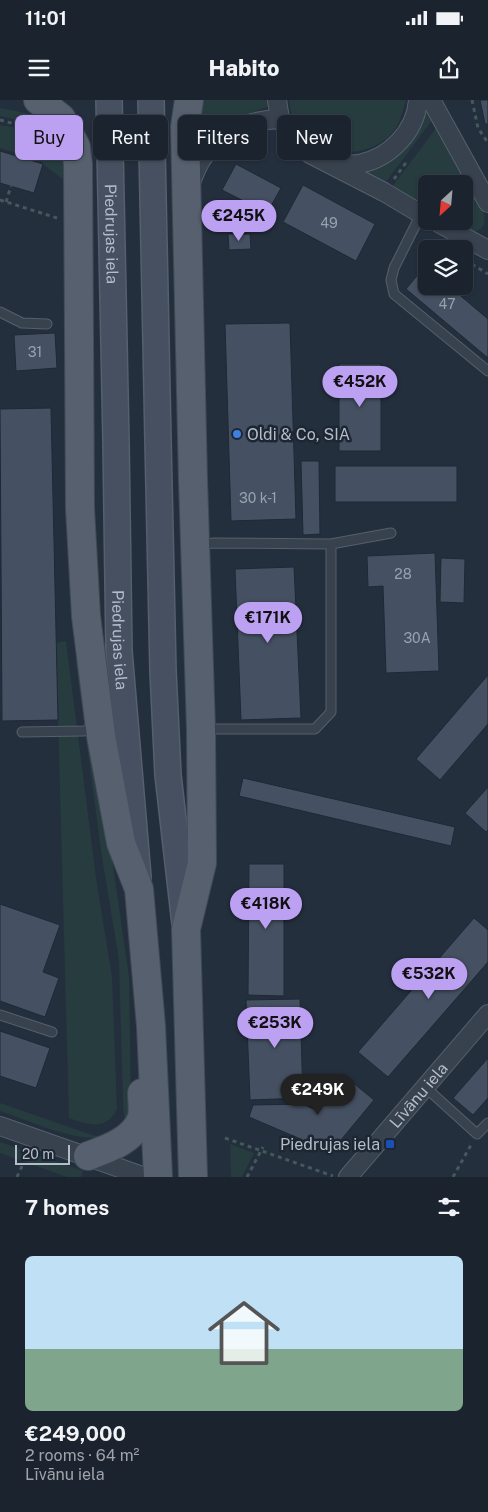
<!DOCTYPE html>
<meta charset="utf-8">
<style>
:root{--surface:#1b232e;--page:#282f3a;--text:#f1f3f6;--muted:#a0a4aa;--line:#39404a;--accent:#bca0f2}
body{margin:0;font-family:"Public Sans",sans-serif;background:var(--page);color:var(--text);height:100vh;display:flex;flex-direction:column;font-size:19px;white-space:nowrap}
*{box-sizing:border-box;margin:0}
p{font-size:16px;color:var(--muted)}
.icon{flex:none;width:28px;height:28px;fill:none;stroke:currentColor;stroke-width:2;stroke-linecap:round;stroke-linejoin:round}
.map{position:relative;height:1077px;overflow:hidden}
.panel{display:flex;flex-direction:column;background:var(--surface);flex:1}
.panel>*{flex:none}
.guide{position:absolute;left:15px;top:15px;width:459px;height:45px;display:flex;gap:10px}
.needle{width:32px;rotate:206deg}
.buttons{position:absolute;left:418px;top:75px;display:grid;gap:10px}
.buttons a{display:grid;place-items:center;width:55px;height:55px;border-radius:8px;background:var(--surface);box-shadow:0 1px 4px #0004,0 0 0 1px var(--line);font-size:25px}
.scale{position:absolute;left:15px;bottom:12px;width:55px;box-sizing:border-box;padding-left:5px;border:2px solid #b4bcc9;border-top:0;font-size:14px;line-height:18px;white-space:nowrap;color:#b4bcc9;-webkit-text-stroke:4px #1d2633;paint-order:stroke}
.price{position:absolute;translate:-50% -42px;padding:0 11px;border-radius:18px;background:var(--accent);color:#111;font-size:16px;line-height:32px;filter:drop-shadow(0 1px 2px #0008)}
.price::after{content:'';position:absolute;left:50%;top:30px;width:15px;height:11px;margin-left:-8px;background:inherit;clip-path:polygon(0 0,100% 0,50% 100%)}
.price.current{background:#222;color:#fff}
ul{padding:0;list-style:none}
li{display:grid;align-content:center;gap:10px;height:265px;padding:0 25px}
li span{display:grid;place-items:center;height:155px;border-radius:8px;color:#555}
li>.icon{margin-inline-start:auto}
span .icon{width:90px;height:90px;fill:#fffc;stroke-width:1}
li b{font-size:21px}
h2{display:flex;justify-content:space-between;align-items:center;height:60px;padding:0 25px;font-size:21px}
.pill{padding:0 18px;border-radius:8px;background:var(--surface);box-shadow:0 1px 4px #0004,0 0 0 1px var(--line);font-size:18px;line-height:45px}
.pill.current{background:var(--accent);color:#111}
.status{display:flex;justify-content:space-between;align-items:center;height:35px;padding:0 25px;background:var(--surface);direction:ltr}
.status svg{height:14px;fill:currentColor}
header{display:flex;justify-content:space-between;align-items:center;height:65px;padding:0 25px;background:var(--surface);font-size:22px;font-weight:800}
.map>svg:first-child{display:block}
</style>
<div class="status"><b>11:01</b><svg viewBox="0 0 49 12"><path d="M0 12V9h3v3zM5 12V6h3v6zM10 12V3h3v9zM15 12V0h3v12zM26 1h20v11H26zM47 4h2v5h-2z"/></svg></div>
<header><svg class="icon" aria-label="menu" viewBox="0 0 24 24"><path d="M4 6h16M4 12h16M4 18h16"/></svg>Habito<svg class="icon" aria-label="share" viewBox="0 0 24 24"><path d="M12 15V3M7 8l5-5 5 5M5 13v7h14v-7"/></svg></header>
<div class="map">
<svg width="488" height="1077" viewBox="0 0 488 1077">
<rect width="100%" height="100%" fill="#242f3e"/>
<path fill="#263c3f" d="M197 0H270V6C233 18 223 27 196 54Z
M289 0H406C402 14 399 28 388 37 353 68 292 48 289 0Z
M425 6 433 19 385 83 362 70Z
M0 8 36 15 55 23C36 24 18 20 0 16Z
M0 25 50 33C64 41 64 64 64 78H61L43 64V61L0 48Z
M437 27 483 110C487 123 484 129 472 133L450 121H464V84H426V107L392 87Z
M66 541 96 778 112 877 117 1009C107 1031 88 1025 69 1018L56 543Z
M77 555 100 676 129 877 131 1001 130 1015 126 1019 124 1016 123 1005 119 860 102 757 76 564Z
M0 1003 92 1035 99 1037C74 1042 25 1019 0 1011Z
M0 1042 83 1071 81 1077H67L0 1053Z
M230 1044 254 1053 242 1077H231Z"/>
<path fill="#455162" stroke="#1f2835" d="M480 0H488V24H485Z
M0 51 43 64 34 93 0 83Z
M236 64 281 88 267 113 222 90Z
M303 85 375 124 356 161 283 122Z
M228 134H250L251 149 229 150Z
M425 166 426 186H449L488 219V258L406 189Z
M290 223 296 419 231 421 225 224Z
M55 233 57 268 16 271 14 235Z
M339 264H381V351H339Z
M51 308 58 620 2 621 0 309Z
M301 361H319L320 434 303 435Z
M335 366H457V402H335Z
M435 453 439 571 386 573 383 486 368 487 367 456Z
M441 458 465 459 464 503 440 502Z
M294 467 301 618 241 620 235 469Z
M488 575V624L440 680 416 659Z
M243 678 455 727 451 746 239 696Z
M488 687V730L486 732 465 713Z
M249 764H284V896L248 895Z
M0 804 60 825 43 872 59 878 45 917 0 901Z
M474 818 488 830V862L388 977 358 952Z
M300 899 303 998 250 1000 246 900Z
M0 931 50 948 36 988 0 976Z
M488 958V998L473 1015 453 998Z
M346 977 374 1000 331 1052 249 1017 253 1005 303 1004 318 1011Z"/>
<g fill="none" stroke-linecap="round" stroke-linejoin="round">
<defs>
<path id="service" d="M421 114 394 168 391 180 394 194 488 271
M0 212 22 223 47 224
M197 445 214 443 331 444 391 433
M204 629H315L331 612V444
M22 632 83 631 97 629
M0 915 52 932
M425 987 477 1034 488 1023"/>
<g id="minor">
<path d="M277 0 280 19 297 44 310 54 384 92 426 117"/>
<path d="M431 0 488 103"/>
<path d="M335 64C343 64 352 65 359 64 390 58 416 31 418 0"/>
<path d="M190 84C194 76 197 66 202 59 220 31 249 20 280 19"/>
<path d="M435 121 488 150"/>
<path d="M0 1026 145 1077"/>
<path id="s1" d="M348 1077 488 914"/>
</g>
<g id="secondary">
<path d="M158 340 163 571 168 675 185 824"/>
<path id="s2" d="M116 342 119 551 138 777"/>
</g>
<path id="primary" d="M38 0 61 18 76 47 78 64 80 408 86 516 101 636 121 743 139 789 151 926 158 1077
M189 0 185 27 193 380 201 629 202 763 186 829 193 1077
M88 1056C107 1049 132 1041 141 1020 144 1013 142 1001 142 993"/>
</defs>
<use href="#service" stroke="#565f6c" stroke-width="11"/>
<use href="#minor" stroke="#565f6c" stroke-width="20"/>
<use href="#secondary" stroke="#565f6c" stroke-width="28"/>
<use href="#primary" stroke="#414a57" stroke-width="30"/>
<path stroke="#44595c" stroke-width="3" stroke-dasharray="4 4" stroke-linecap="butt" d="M472 0 478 28 488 43
M0 20 22 26 36 27
M394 79 408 60
M0 100 57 118
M6 102 11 86
M465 160 488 174
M225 1038 333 1076
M17 1077 22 1066
M247 1077 263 1047
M453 1077 471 1045"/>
<use href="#service" stroke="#38414e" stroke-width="9"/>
<use href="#minor" stroke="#38414e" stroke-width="18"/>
<use href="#secondary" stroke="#465061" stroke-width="25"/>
<use href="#primary" stroke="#56606e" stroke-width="28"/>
<defs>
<g id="secondary-bridge">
<path id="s3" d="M109 0 116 342"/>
<path d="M151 0 158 340"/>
</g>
</defs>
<use href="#secondary-bridge" stroke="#565f6c" stroke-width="28" stroke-linecap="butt"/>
<use href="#secondary-bridge" stroke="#465061" stroke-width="25"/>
</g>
<circle fill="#3f7fe0" stroke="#1d2633" stroke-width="2" cx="237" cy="334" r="5"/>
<rect fill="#1a4fb4" stroke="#1d2633" stroke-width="2" x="385" y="1039" width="10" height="10" rx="2.5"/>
<g text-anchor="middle" stroke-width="5" stroke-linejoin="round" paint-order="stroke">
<g font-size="14" fill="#98a1af">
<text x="329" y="128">49</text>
<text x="447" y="209">47</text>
<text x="35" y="257">31</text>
<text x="258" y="403">30 k-1</text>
<text x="403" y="479">28</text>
<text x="417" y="543">30A</text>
</g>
<g font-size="16" fill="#b4bcc9" stroke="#1d2633">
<text dy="6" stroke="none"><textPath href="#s3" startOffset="134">Piedrujas iela</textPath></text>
<text dy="6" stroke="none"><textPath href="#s2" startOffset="198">Piedrujas iela</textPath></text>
<text dy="6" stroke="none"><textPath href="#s1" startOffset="108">Līvānu iela</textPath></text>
</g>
<g font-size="16" fill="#b4bcc9" stroke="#1d2633" text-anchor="start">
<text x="247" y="340">Oldi &amp; Co, SIA</text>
<text x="380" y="1050" text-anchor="end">Piedrujas iela</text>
</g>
</g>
</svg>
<div class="buttons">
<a><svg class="needle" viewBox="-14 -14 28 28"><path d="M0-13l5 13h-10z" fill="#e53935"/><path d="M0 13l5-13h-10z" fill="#a0a4aa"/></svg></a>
<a><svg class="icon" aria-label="layers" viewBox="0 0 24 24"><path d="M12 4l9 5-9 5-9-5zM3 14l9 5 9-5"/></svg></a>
</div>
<div class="scale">20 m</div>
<b class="price" style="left:239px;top:142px">€245K</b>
<b class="price" style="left:360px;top:308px">€452K</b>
<b class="price" style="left:268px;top:544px">€171K</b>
<b class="price" style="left:266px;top:830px">€418K</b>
<b class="price" style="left:429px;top:900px">€532K</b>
<b class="price" style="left:275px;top:949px">€253K</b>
<b class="price current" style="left:318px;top:1016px">€249K</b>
<div class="guide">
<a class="pill current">Buy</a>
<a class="pill">Rent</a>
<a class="pill">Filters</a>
<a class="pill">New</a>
</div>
</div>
<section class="panel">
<h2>7 homes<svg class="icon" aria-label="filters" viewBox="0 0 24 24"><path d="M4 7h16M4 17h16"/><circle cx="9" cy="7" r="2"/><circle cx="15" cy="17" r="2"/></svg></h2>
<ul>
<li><span style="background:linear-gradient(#bfe0f5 60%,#7fa58c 0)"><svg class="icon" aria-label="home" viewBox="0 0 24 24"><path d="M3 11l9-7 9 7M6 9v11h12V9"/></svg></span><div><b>€249,000</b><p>2 rooms · 64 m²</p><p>Līvānu iela</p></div></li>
</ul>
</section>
